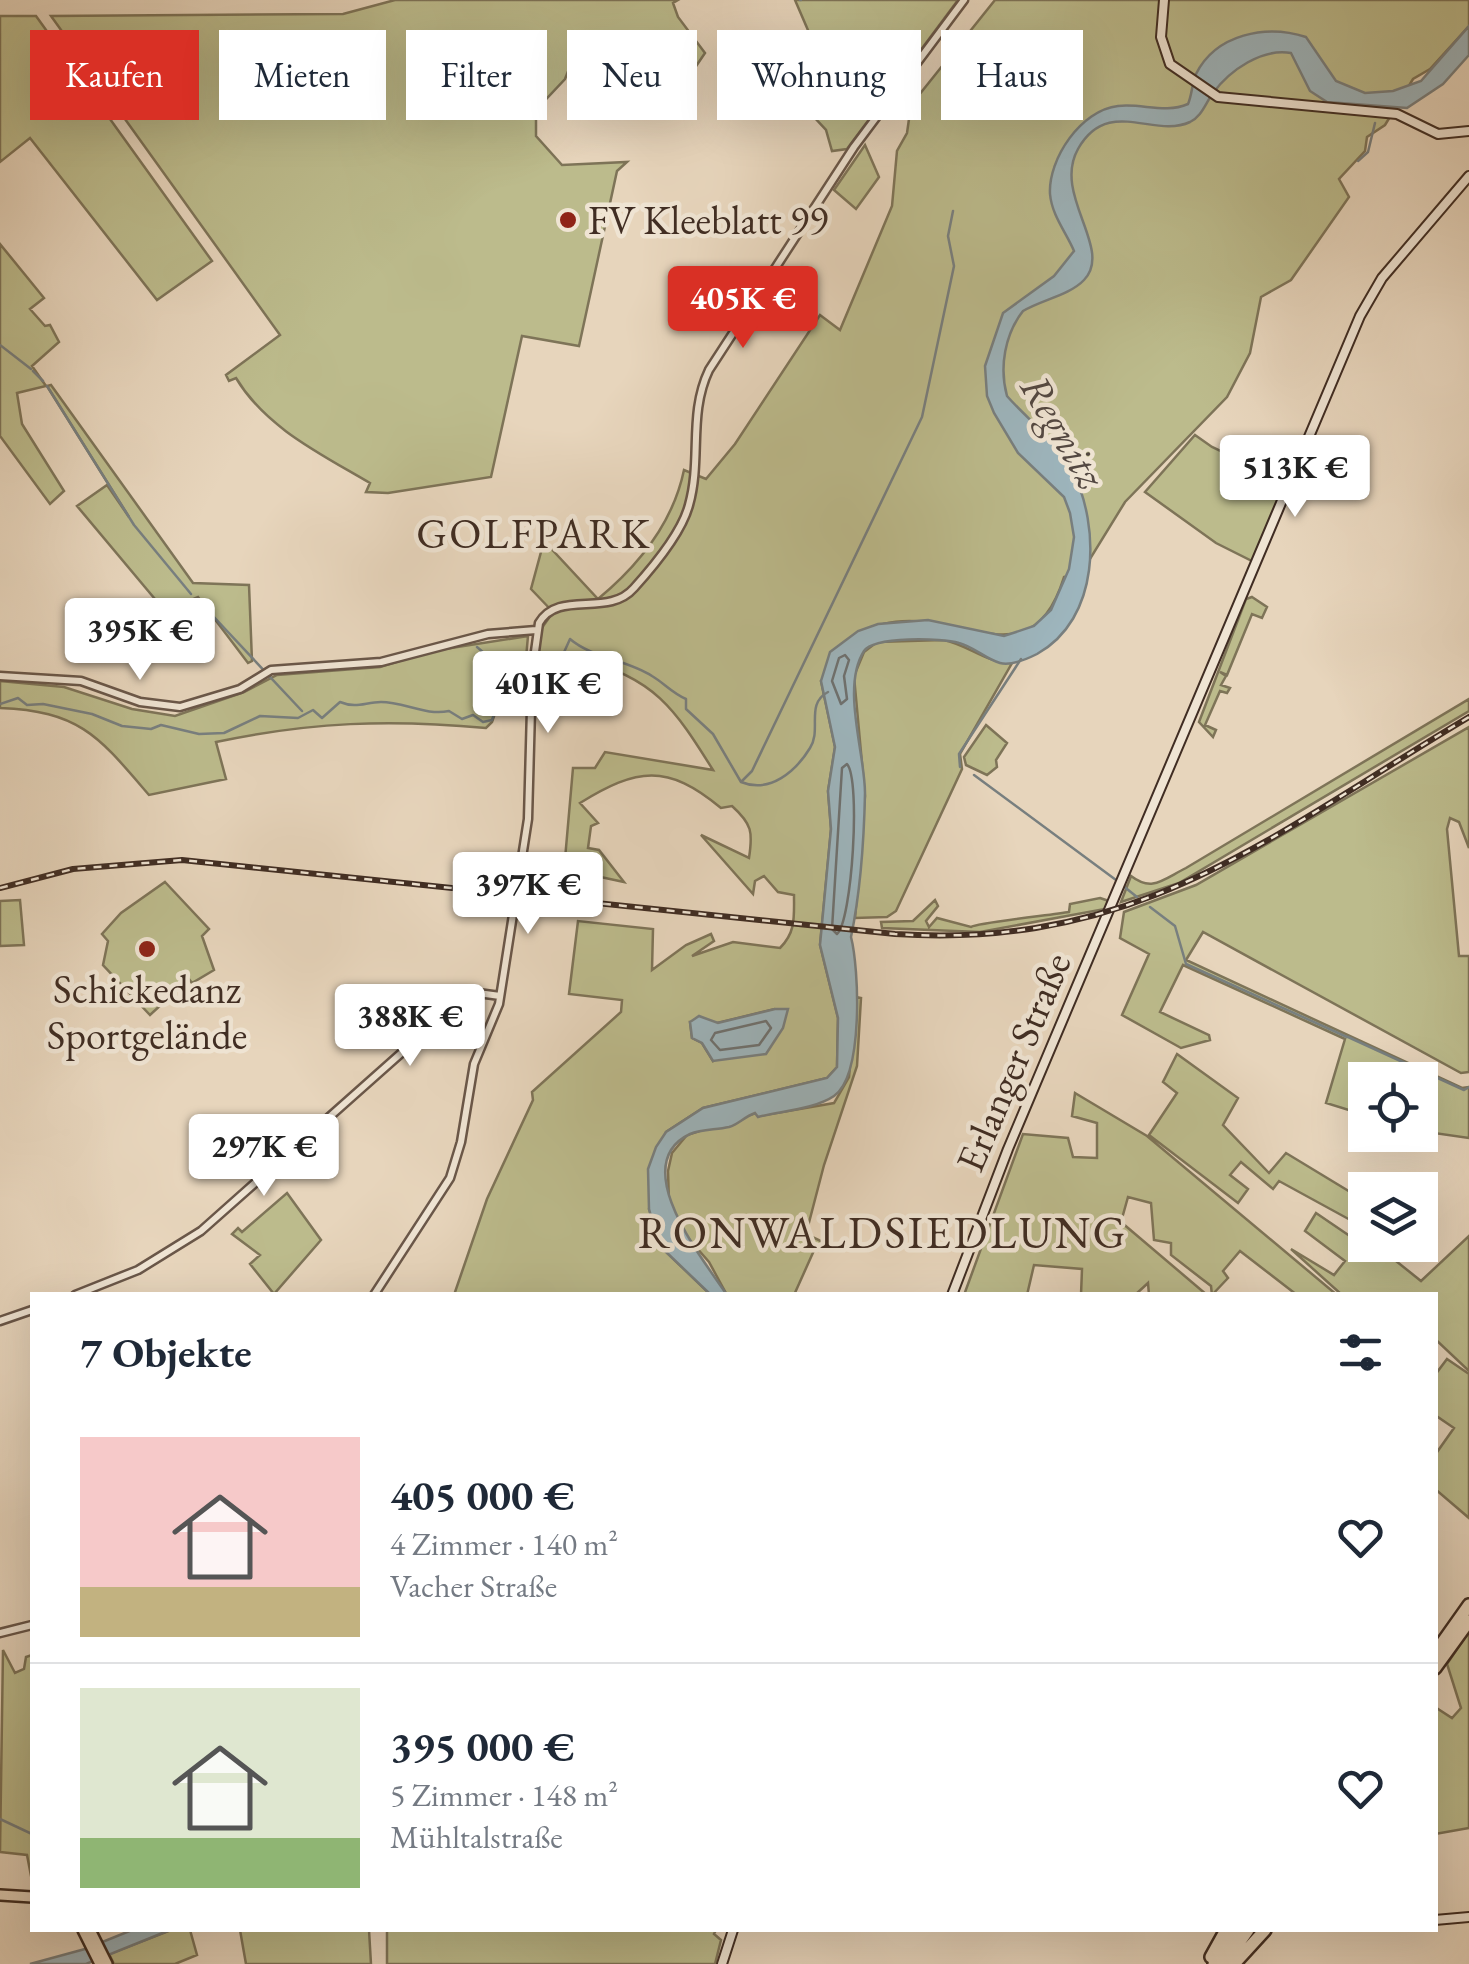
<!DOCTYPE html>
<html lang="de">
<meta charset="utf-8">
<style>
:root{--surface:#fff;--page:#f6f6f7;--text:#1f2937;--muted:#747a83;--line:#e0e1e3;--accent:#d93025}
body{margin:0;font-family:"EB Garamond",serif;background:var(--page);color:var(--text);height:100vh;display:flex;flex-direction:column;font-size:38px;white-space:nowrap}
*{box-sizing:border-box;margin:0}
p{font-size:32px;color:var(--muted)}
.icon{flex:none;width:55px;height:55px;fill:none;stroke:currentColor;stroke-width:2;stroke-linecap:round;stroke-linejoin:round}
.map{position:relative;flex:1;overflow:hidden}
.side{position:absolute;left:30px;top:1292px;width:1408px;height:640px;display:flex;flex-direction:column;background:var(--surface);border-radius:0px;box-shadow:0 10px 40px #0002}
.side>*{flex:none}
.top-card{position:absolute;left:30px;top:30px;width:1410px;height:90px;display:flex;gap:20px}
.buttons{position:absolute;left:1348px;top:1062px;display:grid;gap:20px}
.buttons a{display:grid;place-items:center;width:90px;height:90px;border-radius:0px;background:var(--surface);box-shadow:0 10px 40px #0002;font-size:50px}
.price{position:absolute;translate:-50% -85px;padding:0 22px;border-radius:10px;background:#fff;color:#222;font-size:32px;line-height:65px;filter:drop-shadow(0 2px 5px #0008)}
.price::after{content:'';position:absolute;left:50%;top:60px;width:30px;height:22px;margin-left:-15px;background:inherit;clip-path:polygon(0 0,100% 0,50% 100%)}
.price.active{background:var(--accent);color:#fff}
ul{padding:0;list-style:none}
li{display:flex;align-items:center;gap:30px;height:250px;padding:0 50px}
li+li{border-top:2px solid var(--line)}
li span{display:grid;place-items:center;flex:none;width:280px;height:200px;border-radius:0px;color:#555}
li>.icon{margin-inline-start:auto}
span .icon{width:120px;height:120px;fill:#fffc;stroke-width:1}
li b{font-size:42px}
h2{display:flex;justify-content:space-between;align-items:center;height:120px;padding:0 50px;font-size:42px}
.chip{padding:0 35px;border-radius:0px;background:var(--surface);box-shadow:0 10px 40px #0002;font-size:35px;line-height:90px}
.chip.active{background:var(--accent);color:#fff}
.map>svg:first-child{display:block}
</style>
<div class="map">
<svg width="1469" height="1964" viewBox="0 0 1469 1964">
<rect width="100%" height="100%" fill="#e7d5bc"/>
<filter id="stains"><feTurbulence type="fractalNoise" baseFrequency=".002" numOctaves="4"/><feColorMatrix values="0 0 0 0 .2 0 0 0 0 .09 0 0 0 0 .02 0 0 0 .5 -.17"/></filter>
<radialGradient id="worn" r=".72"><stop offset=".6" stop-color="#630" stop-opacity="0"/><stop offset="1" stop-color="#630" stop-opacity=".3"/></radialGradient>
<path fill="#bcbb8c" stroke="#7e7458" stroke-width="2.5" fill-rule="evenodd" d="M395 0H678L673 3 678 17 705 53 675 97 613 41 592 58 586 54 572 71 569 69 565 79 536 110V136L562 165 627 162 617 171 579 346 522 336 491 477 388 493 366 492 370 483C321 454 266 428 236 378L229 381 226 375 280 335 51 16 343 14Z
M795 0H958L847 149 832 151 826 130 800 102 811 91 800 77 823 65Z
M995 0H1469V26L1430 69 1413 79 1385 125 1367 137 1365 151 1339 179 1349 197 1291 280 1261 297 1250 353 1227 397 1125 502 1082 572 1064 577C1031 684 959 605 883 624 867 627 834 668 821 681L835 747 828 791 831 829 820 945 838 1018 837 1067 827 1078 703 1108 666 1132 649 1209 663 1249 711 1295H454L487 1199 533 1100 532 1092 621 1012 622 1000 569 994 578 921 653 929 652 970 686 945 711 934 714 941 692 956 733 942 780 948C796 932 794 917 794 895L778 892 764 876 755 881 753 894 701 835 749 858C753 832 752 824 732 806L721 808C667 763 637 768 580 803L598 823 591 826 588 848 599 850 624 882 596 876 563 882 573 768H595L605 752 713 770C675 709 654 677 580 659L537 683 539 632 553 612 531 589 544 541 598 599C639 565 673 523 684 470L706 479 735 444 820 315 840 330 892 206 897 151 907 133 911 105ZM775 1009 713 1061 702 1043 692 1038 690 1022 717 1023Z
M0 16H36L212 261 157 300 30 138 0 162Z
M865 145 879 177 856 209 834 190Z
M0 244 44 298 30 309 45 326 50 325 59 342 32 366 46 386 17 393 22 424 64 491 50 504 0 436Z
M51 385 193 583 249 585 252 661 248 663 198 597 165 611 77 506 107 485 129 517 47 386Z
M1195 435 1212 447 1286 482 1252 561 1216 543 1145 492Z
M1252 597 1267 607 1262 618 1252 614 1227 675 1220 672 1226 676 1221 685 1230 688 1227 693 1220 691 1205 725 1216 730 1213 737 1199 722 1246 599Z
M528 636 524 680 503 690 492 722 486 728C389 719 311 722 216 742L226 779 149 795C100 738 81 711 0 708V681L64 687 132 709 175 716 244 692 277 675 380 667 432 651Z
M943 640C967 644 988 664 1012 663L960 754 962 769 896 911 887 917 855 918 865 796 854 676 864 652 877 642Z
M1469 699V711L1179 883 1121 902 1131 876C1152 892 1162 880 1186 868Z
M986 725 1007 743 996 760 997 767 987 775 966 765 964 757Z
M1469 727V848L1459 822 1450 818 1447 829 1459 956H1469V1072L1461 1073 1203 932 1186 960 1462 1088 1469 1087V1138L1420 1131V1080H1365V1115L1326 1103 1345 1039 1183 965 1160 1012 1209 1035 1210 1040 1181 1048 1122 1015 1149 954 1120 938 1124 912 1196 885Z
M165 882 209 929 202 936 214 970 192 983 189 979 150 1015 103 965 108 941 102 934 121 913Z
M1100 898 1109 901 1105 909 980 932 882 928 881 922 913 921 935 900 938 906 926 921 929 927 937 918 971 927C977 923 1051 915 1069 912L1070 904Z
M20 900 24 945 0 946V901Z
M856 997 861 998 857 1066 824 1165 806 1234 823 1242 816 1246 794 1295H727L709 1262 682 1231 669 1203 668 1171 672 1153 687 1135 756 1113 759 1116 834 1103 849 1077Z
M1177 1054 1238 1098 1223 1125 1269 1173 1286 1153 1365 1201V1228L1279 1181 1273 1189 1241 1162 1230 1175 1248 1189 1238 1203 1149 1135 1177 1093 1163 1082Z
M1075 1093 1147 1136 1337 1295H1297L1240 1251 1223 1271 1228 1278 1212 1295 1211 1286 1171 1255V1243L1154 1240 1151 1203 1128 1197 1121 1222 1207 1295H1149L1148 1283 1135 1295H1081L1082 1269 1034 1265 1027 1295H964L1023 1134 1068 1138 1073 1157 1097 1158V1123L1072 1116Z
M287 1193 321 1240 274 1294 250 1264 260 1255 232 1234 238 1228 242 1232Z
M1316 1213 1363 1245H1376L1421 1281 1469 1236V1371L1435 1339V1295H1342L1291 1249 1334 1275 1345 1261 1305 1231Z
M1447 1359 1469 1374V1518L1435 1489V1455L1454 1428 1435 1415V1375Z
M1469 1631V1828L1435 1834V1707L1452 1718 1461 1708 1447 1664Z
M3 1650 15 1673 24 1669 26 1657 32 1655V1881L27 1855 0 1852Z
M171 1930H190L197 1955 175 1964H114L109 1954Z
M240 1930H369L371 1964H246Z
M387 1930H716L714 1934 721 1940 715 1964H387Z"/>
<path fill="#9db5bd" stroke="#787f7f" stroke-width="2.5" d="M1469 26V55L1443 84 1407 108 1327 102 1310 91 1291 53C1262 48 1230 70 1213 93 1205 104 1202 116 1190 122 1154 139 1108 96 1078 149 1052 195 1114 249 1084 280 1070 295 1041 300 1023 311 1005 334 999 367 1007 396 1026 418 1059 443 1072 470 1101 527 1100 619 1037 654 1027 659 1011 666 1000 663 986 659 974 647 959 643 942 638 874 636 864 651 841 687 865 753 865 793 864 841 861 889 851 937 859 968 864 1075 834 1096 815 1109 781 1111 758 1117L755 1113C744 1117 739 1124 729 1127 716 1130 702 1129 690 1134 625 1165 706 1263 727 1295H711L663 1249 655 1231 649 1209 648 1169 656 1147 666 1132 703 1108 827 1078 837 1067 838 1018 820 945 831 829 828 791 835 747 821 681 830 652 858 631 878 624 928 620 1004 636 1034 626 1051 610 1069 569 1074 537 1070 513 1064 497 1018 453 994 413 987 396 985 366 1003 313 1054 276 1074 251C1066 232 1052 216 1050 194 1048 159 1081 110 1118 106 1142 103 1165 114 1188 104 1192 95 1192 83 1196 74 1216 34 1266 24 1306 37L1336 81 1365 93 1393 91 1421 81Z
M775 1009H788L783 1028 766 1054 713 1061 702 1043 692 1038 690 1022 699 1016 718 1023Z
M132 1930H170L86 1964H30L85 1949Z"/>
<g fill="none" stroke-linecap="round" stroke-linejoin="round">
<path stroke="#6e7170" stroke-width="2.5" d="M845 655 849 660 844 676 847 699 841 704 832 681 839 658Z
M847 764C861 780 852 921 837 934L832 929 842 768Z
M766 1021 771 1028 759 1045 720 1050 711 1040 715 1033Z"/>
<path stroke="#787f7f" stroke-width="2.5" d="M800 0H801
M1358 161 1368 152 1375 123
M0 345 31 369
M33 371 43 381
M47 386 134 525 191 594
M197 599 302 711
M477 647 513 678
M537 675 556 670 570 639C592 658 628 660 652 676 664 683 672 693 686 699V709L713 734 741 782C770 794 796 771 810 748 822 730 805 704 828 692
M0 704 18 698 27 705 43 704 92 714 122 726 151 729 161 725 199 734 224 733 260 716 298 718 313 710 322 718 340 702C357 709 365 702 381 702 404 702 426 716 449 711L462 719 473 715 483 722 492 720 504 685 529 676
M960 767 959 754 1021 659
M974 775 1116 880
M742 781 752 771 922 417 954 266 948 236 953 211
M1122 885 1137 897
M1150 907 1175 926 1186 964 1347 1037
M1348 1037 1464 1090 1469 1087
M0 1819 32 1834"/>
<defs>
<path id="tertiary" d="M0 676 81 681 140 702 180 707 240 689 271 670 381 662 488 634 536 630
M75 1295 138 1270 201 1231 461 1000 478 993 500 996
M374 1295 450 1178 461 1142 474 1064 499 1004 528 819 532 673 539 623C559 589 608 618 634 588 653 567 682 532 689 505 702 459 688 414 709 370L854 147 964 0
M0 1321 32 1310
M0 1633 32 1625"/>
<path id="secondary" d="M1164 0 1161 37 1170 64 1218 97 1397 114 1438 134 1469 131
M952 1295 1008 1149 1360 316 1382 278 1469 176
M1435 1920 1469 1917
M722 1964 733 1930"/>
<path id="primary" d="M0 1895 32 1897
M83 1930 100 1964
M90 1930 107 1964"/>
<path id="motorway" d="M1435 1653 1469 1605
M1435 1668 1469 1621
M1211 1957 1226 1930
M1214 1964 1238 1930
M1224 1964 1248 1930
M1234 1964 1265 1930"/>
</defs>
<use href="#tertiary" stroke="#6a5749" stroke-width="11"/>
<use href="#secondary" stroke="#402d23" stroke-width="12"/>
<use href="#primary" stroke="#402d23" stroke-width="14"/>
<use href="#motorway" stroke="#402d23" stroke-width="16"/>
<use href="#tertiary" stroke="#efe4d3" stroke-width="6"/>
<use href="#secondary" stroke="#efe4d3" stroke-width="8"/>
<use href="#primary" stroke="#e7d5bc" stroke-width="9"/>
<use href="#motorway" stroke="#e7d5bc" stroke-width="11"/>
<defs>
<path id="rail" d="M0 888 73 869 182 860 895 934C1140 950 1271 835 1469 717"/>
</defs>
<use href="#rail" stroke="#402d23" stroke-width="6"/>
<use href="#rail" stroke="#efe4d3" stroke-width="2.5" stroke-dasharray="8" stroke-linecap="butt"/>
</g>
<g fill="#8f2418" stroke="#efe4d3" stroke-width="4">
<circle cx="568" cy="220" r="10"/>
<circle cx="147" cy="949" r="10"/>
</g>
<g text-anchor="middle" stroke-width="9" stroke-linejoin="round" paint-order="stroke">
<g font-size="40" fill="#402d23" stroke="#efe4d3" text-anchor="start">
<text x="588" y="234">FV Kleeblatt 99</text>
<text x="147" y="1003" text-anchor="middle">Schickedanz<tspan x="147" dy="46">Sportgelände</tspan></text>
</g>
<g font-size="40" fill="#402d23" stroke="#efe4d3">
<text transform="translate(1013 1062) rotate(-67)" y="14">Erlanger Straße</text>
</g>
<g font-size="42" font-style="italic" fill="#534842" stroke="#efe4d3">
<text transform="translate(1064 431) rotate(59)" y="15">Regnitz</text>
</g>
<g font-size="42" letter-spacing="2.5" fill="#402d23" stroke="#efe4d3">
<text x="534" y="548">GOLFPARK</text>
</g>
<g font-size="45" letter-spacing="2.5" fill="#402d23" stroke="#efe4d3">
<text x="883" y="1248">RONWALDSIEDLUNG</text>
</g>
</g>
<rect width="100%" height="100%" filter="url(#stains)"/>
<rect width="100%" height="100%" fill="url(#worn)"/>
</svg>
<div class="buttons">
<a><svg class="icon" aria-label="locate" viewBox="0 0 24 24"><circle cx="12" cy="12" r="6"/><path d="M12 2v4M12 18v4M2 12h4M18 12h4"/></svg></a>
<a><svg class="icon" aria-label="layers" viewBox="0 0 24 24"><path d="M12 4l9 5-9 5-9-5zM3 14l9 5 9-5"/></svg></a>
</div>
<b class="price active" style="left:743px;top:351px">405K €</b>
<b class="price" style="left:1295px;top:520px">513K €</b>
<b class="price" style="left:140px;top:683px">395K €</b>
<b class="price" style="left:548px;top:736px">401K €</b>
<b class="price" style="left:528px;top:937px">397K €</b>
<b class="price" style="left:410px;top:1069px">388K €</b>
<b class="price" style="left:264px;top:1199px">297K €</b>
<div class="top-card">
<a class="chip active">Kaufen</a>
<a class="chip">Mieten</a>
<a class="chip">Filter</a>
<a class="chip">Neu</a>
<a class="chip">Wohnung</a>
<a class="chip">Haus</a>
</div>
<section class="side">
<h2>7 Objekte<svg class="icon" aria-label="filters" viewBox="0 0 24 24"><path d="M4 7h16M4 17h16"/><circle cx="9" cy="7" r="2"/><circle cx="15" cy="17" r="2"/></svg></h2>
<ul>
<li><span style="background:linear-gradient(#f6c9c9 75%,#c2b280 0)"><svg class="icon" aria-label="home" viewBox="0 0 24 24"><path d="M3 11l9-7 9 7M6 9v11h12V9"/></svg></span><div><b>405 000 €</b><p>4 Zimmer · 140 m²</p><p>Vacher Straße</p></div><svg class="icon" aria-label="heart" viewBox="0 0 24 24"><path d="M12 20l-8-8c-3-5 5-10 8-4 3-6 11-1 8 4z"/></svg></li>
<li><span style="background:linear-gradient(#dfe7d0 75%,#8fb573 0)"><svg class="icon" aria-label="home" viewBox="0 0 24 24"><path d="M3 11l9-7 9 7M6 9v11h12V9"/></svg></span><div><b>395 000 €</b><p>5 Zimmer · 148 m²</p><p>Mühltalstraße</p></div><svg class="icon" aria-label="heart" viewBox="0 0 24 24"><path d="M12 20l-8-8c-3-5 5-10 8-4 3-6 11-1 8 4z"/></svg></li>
</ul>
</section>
</div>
